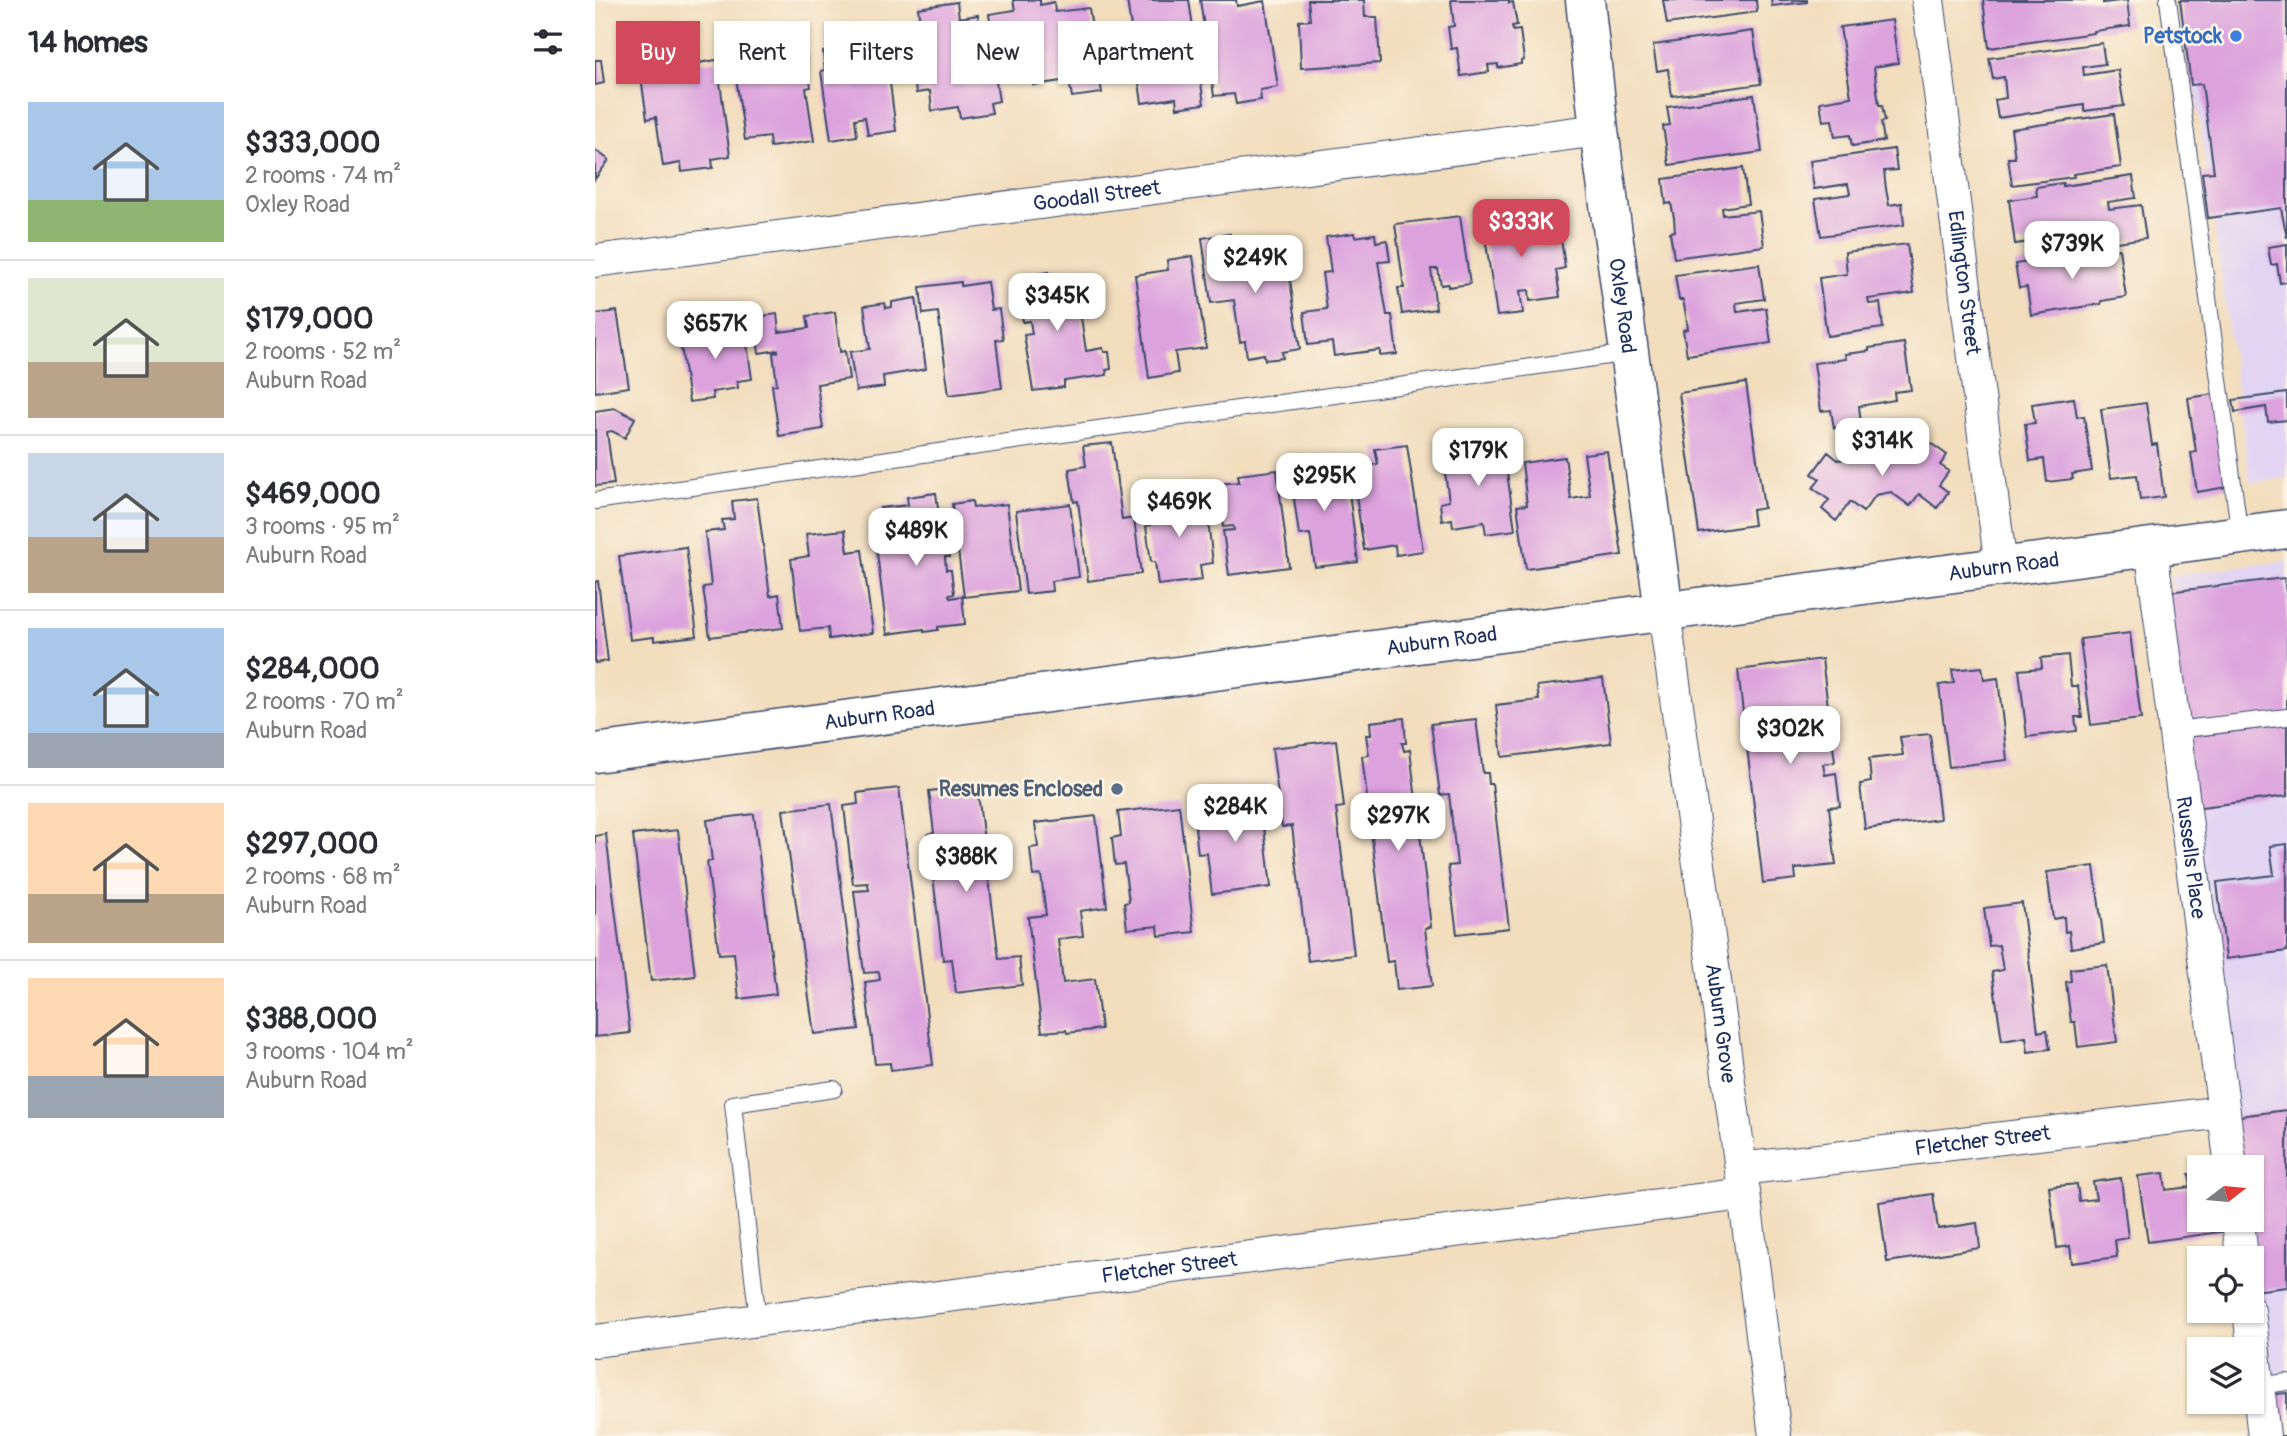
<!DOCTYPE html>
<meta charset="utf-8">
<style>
:root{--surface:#fff;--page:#f2f2f3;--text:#2b2b33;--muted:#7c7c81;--line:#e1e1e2;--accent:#d1495b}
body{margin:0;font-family:Pangolin,sans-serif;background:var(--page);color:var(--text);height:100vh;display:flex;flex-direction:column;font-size:26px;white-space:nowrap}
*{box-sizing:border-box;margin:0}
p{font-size:23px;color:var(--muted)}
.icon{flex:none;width:38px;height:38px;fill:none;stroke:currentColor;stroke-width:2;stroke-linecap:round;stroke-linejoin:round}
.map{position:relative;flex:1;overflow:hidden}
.details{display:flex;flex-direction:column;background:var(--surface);width:595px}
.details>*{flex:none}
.top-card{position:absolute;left:21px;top:21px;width:665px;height:63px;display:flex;gap:14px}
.needle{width:46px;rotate:74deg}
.tools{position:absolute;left:1592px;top:1155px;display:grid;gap:14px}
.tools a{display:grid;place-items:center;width:77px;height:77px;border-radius:0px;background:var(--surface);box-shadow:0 2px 5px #0004;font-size:35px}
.price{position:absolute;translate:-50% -60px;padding:0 16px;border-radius:14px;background:#fff;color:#222;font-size:23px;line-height:46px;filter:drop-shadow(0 2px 4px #0008)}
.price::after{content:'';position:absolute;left:50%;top:42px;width:21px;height:16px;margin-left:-10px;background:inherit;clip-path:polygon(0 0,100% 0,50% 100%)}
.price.on{background:var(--accent);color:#fff}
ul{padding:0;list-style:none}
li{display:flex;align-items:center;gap:21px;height:175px;padding:0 28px}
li+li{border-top:2px solid var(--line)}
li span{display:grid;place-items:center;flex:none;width:196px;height:140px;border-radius:0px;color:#555}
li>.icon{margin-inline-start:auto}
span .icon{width:84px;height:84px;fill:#fffc;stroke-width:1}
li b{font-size:30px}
h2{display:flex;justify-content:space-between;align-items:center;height:84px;padding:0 28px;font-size:30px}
.tag{padding:0 24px;border-radius:0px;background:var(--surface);box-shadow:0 2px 5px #0004;font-size:24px;line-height:63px}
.tag.on{background:var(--accent);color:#fff}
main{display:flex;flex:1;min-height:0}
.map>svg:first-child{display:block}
</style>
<main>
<section class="details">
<h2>14 homes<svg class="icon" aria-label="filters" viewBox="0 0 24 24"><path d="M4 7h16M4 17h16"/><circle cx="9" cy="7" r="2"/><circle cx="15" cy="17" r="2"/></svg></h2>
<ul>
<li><span style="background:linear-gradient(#a9c7e8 70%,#8fb573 0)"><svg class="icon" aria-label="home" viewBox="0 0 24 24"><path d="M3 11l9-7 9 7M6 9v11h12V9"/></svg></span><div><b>$333,000</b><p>2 rooms · 74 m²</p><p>Oxley Road</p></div></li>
<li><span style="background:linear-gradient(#dfe7d0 60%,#b9a48a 0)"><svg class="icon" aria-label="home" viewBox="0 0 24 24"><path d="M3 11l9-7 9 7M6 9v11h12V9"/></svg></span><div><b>$179,000</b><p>2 rooms · 52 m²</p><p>Auburn Road</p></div></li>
<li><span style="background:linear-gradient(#c9d6e8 60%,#b9a48a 0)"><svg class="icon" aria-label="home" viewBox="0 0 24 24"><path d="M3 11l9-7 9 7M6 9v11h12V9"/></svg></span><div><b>$469,000</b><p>3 rooms · 95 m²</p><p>Auburn Road</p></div></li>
<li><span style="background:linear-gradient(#a9c7e8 75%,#9aa5b1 0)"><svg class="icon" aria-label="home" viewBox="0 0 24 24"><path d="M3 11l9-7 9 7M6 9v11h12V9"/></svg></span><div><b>$284,000</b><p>2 rooms · 70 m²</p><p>Auburn Road</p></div></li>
<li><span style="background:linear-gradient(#ffd9b3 65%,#b9a48a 0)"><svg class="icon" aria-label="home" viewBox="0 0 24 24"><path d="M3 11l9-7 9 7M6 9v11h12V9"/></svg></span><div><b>$297,000</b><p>2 rooms · 68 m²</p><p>Auburn Road</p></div></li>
<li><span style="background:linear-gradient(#ffd9b3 70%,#9aa5b1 0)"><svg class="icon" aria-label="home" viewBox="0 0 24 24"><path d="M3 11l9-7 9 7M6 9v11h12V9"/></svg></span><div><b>$388,000</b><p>3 rooms · 104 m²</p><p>Auburn Road</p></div></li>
</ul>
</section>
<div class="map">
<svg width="1692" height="1436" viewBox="0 0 1692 1436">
<rect width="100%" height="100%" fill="#fcf5e5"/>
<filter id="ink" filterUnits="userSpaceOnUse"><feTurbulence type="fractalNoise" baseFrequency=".0143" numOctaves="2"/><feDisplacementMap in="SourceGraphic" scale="14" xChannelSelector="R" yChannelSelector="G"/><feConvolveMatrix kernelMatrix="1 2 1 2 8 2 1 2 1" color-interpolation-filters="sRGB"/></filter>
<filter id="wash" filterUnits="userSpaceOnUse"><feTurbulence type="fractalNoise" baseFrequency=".00686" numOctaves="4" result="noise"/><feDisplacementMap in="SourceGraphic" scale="28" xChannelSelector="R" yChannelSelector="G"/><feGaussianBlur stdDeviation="1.57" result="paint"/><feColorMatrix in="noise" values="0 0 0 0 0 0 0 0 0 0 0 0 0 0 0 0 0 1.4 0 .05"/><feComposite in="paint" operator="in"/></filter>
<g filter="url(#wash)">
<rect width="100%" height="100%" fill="#f2ddbd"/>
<path fill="#e2d4f3" d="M1588 0H1692V478L1655 483Z
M1692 561V1436L1669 1374 1657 1285V1167H1643L1575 575Z"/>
<g id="blocks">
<path fill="#dca2de" d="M418 0H445V5L459 2 460 12 494 8 507 93 477 97 474 80 438 85 434 54 426 55 424 40 398 44 394 14 420 10Z
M532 0H594L609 104 582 108 581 98 547 103Z
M605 0H641L642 6 670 1 683 87 665 90 666 100 641 104 639 94 619 96Z
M713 0H769L770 17H782L785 63 706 68 704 21 715 20Z
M856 0H914V3L918 2 922 25 917 26 918 31 925 30 929 60 926 61V64L903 68V64L893 65 894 72 866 76 862 48 856 49 853 27 859 26Z
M1068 0H1161L1162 12 1072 24Z
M1176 0H1212V2L1177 6Z
M1388 0H1508V3L1532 0 1535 26 1499 31V33L1394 48Z
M1585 0H1692V238L1686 208 1613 218 1607 173 1619 172 1607 84 1596 85Z
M362 2 364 18 383 15 392 77 400 76 404 101 395 103 397 113 365 118 363 107 337 111 335 91 321 93 318 73 332 71 323 8Z
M1297 20 1303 63 1279 67 1284 105H1287L1290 121 1286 122 1289 141 1257 146 1255 135 1240 137 1237 120 1228 121 1225 102 1256 97 1245 27Z
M1158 31 1166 84 1077 96 1073 69 1062 71 1058 45Z
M62 40 65 59 102 54 103 63 122 60 135 156 117 159 118 168 87 172 86 163 68 166 61 117 52 119 41 43Z
M1507 43 1510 64 1488 67 1489 75 1523 70 1529 106 1489 111V105L1403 118 1400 100 1411 98 1409 77 1398 79 1394 58Z
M210 46 216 87 211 88 219 141 175 147 174 137 150 140 139 64 180 59 179 50Z
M257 48V52L284 48 288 76 294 75 301 131 273 135 270 117 260 119 262 136 236 140 226 71 230 70 228 52Z
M0 60H6L9 83 0 85Z
M1159 95 1167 152 1074 165 1068 126 1075 125 1072 107Z
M1519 114 1526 167 1478 174 1479 177 1417 185 1413 158H1420L1416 129Z
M1299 149 1302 170 1289 171 1291 189 1294 205 1307 203 1309 225 1226 236 1220 199 1255 194 1253 184 1219 189 1215 161Z
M0 150 14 160 0 179Z
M1148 168 1153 204 1127 208 1128 215 1164 211 1169 246 1079 258 1075 232 1080 231 1079 218 1076 203 1071 204 1068 179Z
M1538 176 1541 198 1513 202 1514 209 1546 205 1551 238 1515 243 1514 238 1450 250 1449 240 1420 244 1414 200 1442 196 1441 187 1468 183V186Z
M917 206 919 223 953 218 956 240 966 238 970 268 961 270 965 297 935 301 934 290 925 291 928 313 902 316 886 210Z
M865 216 875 284 853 287V284L846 285 843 269H836L841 309 807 314 803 288H809L800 224Z
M759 233 760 237 780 234 781 242 792 240 795 261 783 262 792 315H797L802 354 785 356V350L739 356 737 342 713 345 709 312 732 309 727 273 736 272 731 237Z
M635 234 637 249 643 248 645 260 666 257V248L690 245 705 349 687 352 688 358 670 360 669 354 652 357 650 341 645 342 639 300 616 303 607 238Z
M1312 244 1319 293 1273 299 1274 304 1285 303 1288 328 1232 336 1224 278 1252 274 1250 252Z
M1692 244V282L1685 283 1682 264 1676 265 1673 247Z
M1524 249 1531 297 1506 301V304L1436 315 1432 287 1424 288 1420 264Z
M598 256 611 348 580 352 583 373 554 378 540 275 573 270 572 260Z
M1164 264 1169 299 1141 303 1142 312 1171 308 1176 343 1092 355 1088 330 1093 329 1091 315 1088 300H1084L1080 275Z
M454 272 456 283 481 279 482 287 489 286 491 303 484 304 491 351 508 348 509 352H514L516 369 511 370 512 375 469 381V387L438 391 429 335 437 334 435 321 428 322 422 285 430 284 429 276Z
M366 282V286L392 282 396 310 404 309 408 339 401 340 407 388 354 395 343 312 328 314 325 287Z
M321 298 331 369 288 376 289 387 261 391 255 352 275 349 269 306 290 303 291 308 297 307V302Z
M22 311 34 387 0 392V314Z
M240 312 245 352 250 351 254 379 222 384 228 429 184 436 177 385 182 384 178 353 183 352V350L164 353 159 317 182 314 184 332 214 328 212 316Z
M133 321 134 332 150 330 157 379 142 381 143 388 117 392 118 399 94 402 85 339 96 337 95 334 108 332 107 325Z
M1309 343 1316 390 1299 392 1300 400 1264 406 1266 424 1239 428 1236 410 1226 411 1219 363 1251 359 1250 354 1274 351V348Z
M1151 383 1169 508 1157 510 1159 525 1104 533 1084 393Z
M1692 393V420L1673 422 1671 407 1640 412 1638 400Z
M1619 394 1632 487 1602 492 1596 453 1601 452 1593 398Z
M1479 398 1482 417 1489 416 1497 471 1477 474 1478 479 1452 482 1449 459 1435 461 1430 424 1440 423 1437 404Z
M1551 403 1557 445 1562 444 1569 497 1545 500 1542 475 1516 478 1506 409Z
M20 408 40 418 30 438 17 431 12 432 19 484 0 486V411Z
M1330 439 1352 455 1345 465 1354 471 1344 485 1353 492 1342 508 1324 494 1315 506 1296 492 1281 495 1268 512 1255 502 1241 521 1227 509 1234 500 1218 488 1225 479 1217 474 1233 452 1243 460 1323 448Z
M517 443 527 520 539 518 546 574 493 581 483 501 479 502 474 469 491 466 488 446Z
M908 443 920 530 891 534 889 522 858 527 857 519 847 521 845 503 854 501 847 451Z
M812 445 828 551 801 555 800 545 769 550 757 468 783 464 780 449Z
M1012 451 1027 555 931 569 922 506 932 505 927 463 970 457 976 499 995 496 989 454Z
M721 460 723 473 751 469 763 562 720 567 715 534 704 535 694 463Z
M682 470 694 567 634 575 628 531 639 530 638 526 628 527 623 484 644 482 643 475Z
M341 493 346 530 351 529 354 557H350L351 570H356L359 594 354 595 355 598 367 596 370 624 343 627V630L329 632V629L292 634 279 528 288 527 285 508 313 505 312 497Z
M610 495 618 563 605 565 607 580 563 585 560 562H556L551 526 556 525 553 502Z
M162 498 175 596 184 594 188 628 115 637 108 587 116 586 110 532 129 530 127 520 139 519 137 501Z
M377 501 378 508 412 504 423 591 369 597 357 504Z
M475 504 484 577 456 581 457 591 431 594 421 511Z
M250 530 253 552 267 550 278 633 234 639 233 628 205 631 196 559 214 556 211 534Z
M91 547 102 636 59 641V637L35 640 24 556Z
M1689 578 1692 599V714L1588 726 1572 592Z
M3 581 13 661 0 663V582Z
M1535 633 1546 719 1496 725 1485 639Z
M1473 655 1476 686H1483L1487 717H1480L1482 731 1432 737 1424 670 1447 668 1446 658Z
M1227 659 1240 762 1228 764 1230 775 1241 773 1245 806 1234 807 1241 865 1200 869 1201 879 1168 883 1143 670Z
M1387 667 1389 680 1403 678 1412 760 1354 767 1344 685 1359 683 1357 670Z
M1008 678 1016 743 907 757 901 705 944 700 942 686Z
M809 718 811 743H807L809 751 815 750 836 927 830 928 837 986 802 990 799 961 792 962 767 756 774 755 771 735H776L775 722Z
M881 719 888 773H893L894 784H897L914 928 862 934 853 866 862 865 854 794 845 795 836 724Z
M1692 725V796L1599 808 1591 737Z
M1335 734 1345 819 1270 829 1265 784 1276 782 1274 759 1308 755 1305 737Z
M741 740 749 807 741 808 759 955 713 961 697 826 687 827 677 748Z
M382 786 404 959 424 957 427 985 361 993 357 959 348 960 333 834 339 833 334 791Z
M304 788 338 1065 296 1070 295 1063 280 1064 270 982 285 980 284 972 269 973 259 891 274 890 273 883 258 884 249 806 263 804 262 793Z
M665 794 676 887 617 894 612 853 603 854 600 827 609 826 606 801Z
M236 804 264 1029 219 1034 188 810Z
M584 805 599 932 564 936 563 926 532 929 529 903 534 902 529 864 520 865 517 838 526 836 523 812Z
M159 814 181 994 144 999 139 953 124 954 112 862 117 861 112 820Z
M501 816 512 907 485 911 488 936 463 939 468 983 500 979 506 1029 472 1033 471 1030 447 1032 433 917 451 915 446 875 438 876 435 848 443 847 440 823Z
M83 830 100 976 56 981 38 835Z
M11 834 35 1033 0 1037V836Z
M1692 844V951L1631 959 1622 882 1679 875 1675 846Z
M1499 866 1509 943 1476 948 1474 931 1470 932 1469 917 1458 919 1452 872Z
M1427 903 1443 1032 1452 1030 1455 1049 1433 1052 1431 1037 1407 1041 1397 972 1408 970 1404 945 1394 946 1389 908Z
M1512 965 1522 1042 1483 1047 1480 1022H1476L1471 982 1476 981 1475 969Z
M1692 1110V1287L1658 1291 1657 1167H1642L1636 1117Z
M1605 1172V1220H1625L1626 1232 1553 1242 1543 1176 1569 1173 1571 1190 1596 1187 1594 1174Z
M1526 1178 1533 1238 1520 1240 1522 1257 1477 1263 1475 1246 1462 1248 1454 1187 1482 1184 1484 1201 1501 1199 1498 1182Z
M1338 1194 1343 1229 1382 1223 1385 1248 1292 1262 1284 1202Z
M1692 1393V1436H1677L1671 1395Z"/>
</g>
</g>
<g filter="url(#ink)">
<use href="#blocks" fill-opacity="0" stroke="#3b496c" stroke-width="2"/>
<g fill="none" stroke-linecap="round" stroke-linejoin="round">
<defs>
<path id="lane" d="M1573 0 1645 536
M0 501 1034 353
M1580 730 1692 717
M163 1320 138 1104 239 1089
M1663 1386 1692 1382"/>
<g id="street">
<path id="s1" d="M1333 0 1406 567"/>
<path id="s2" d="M0 261 1004 130"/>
<path id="s3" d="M1556 547 1636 1167"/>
<path id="s4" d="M1069 611 1146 1169 1180 1436"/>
<path id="s5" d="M1146 1169 1629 1112"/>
<path d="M1643 1220 1647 1258"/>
<path d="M1654 1311 1669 1436"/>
<path id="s6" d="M0 1341 1149 1194"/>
</g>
<g id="secondary">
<path id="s7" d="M990 0 1004 130 1069 611"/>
</g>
<g id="primary">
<path id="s8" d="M0 753 1692 529"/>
</g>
</defs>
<use href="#lane" stroke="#3b496c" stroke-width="18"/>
<use href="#street" stroke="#3b496c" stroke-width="34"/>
<use href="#secondary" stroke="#3b496c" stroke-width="41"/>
<use href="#primary" stroke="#3b496c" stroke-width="41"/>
<use href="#lane" stroke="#fff" stroke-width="16"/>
<use href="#street" stroke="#fff" stroke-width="32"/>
<use href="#secondary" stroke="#fff" stroke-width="38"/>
<use href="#primary" stroke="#fff" stroke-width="38"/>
</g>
</g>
<circle fill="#3f7fe0" stroke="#fcf5e5" stroke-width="2.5" cx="1641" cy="36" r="7"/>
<circle fill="#5c6f8a" stroke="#fcf5e5" stroke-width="2.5" cx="522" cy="789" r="7"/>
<g text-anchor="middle" stroke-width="5" stroke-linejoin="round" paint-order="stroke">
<g font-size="21" font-weight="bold" fill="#366cbe" stroke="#fcf5e5" text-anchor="end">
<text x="1627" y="43">Petstock</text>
</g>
<g font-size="21" fill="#1b2f5e" stroke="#fcf5e5">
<text dy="7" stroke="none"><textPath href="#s2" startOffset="506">Goodall Street</textPath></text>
<text dy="7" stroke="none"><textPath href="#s1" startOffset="285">Edlington Street</textPath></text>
<text dy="7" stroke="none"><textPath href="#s7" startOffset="308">Oxley Road</textPath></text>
<text dy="7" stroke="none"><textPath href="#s8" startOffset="1421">Auburn Road</textPath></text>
<text dy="7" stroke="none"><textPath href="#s8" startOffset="854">Auburn Road</textPath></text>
<text dy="7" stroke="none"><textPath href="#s8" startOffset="287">Auburn Road</textPath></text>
<text dy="7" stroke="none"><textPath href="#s3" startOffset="313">Russells Place</textPath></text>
<text dy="7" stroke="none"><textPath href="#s4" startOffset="416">Auburn Grove</textPath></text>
<text dy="7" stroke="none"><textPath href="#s5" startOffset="243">Fletcher Street</textPath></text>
<text dy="7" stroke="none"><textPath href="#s6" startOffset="579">Fletcher Street</textPath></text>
</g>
<g font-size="21" font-weight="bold" fill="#4e5e75" stroke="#fcf5e5" text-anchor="end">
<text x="508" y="796">Resumes Enclosed</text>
</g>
</g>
</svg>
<div class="tools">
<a><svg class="needle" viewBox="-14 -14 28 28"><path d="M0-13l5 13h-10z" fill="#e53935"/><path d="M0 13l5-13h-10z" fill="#7c7c81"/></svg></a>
<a><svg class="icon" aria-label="locate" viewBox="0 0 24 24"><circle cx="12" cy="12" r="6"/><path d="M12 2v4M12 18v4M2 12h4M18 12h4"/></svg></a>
<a><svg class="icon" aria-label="layers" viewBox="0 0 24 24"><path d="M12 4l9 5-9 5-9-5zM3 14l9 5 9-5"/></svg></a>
</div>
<b class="price on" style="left:926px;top:259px">$333K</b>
<b class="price" style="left:1477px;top:281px">$739K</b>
<b class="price" style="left:660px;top:295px">$249K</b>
<b class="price" style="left:462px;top:333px">$345K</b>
<b class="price" style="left:120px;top:361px">$657K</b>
<b class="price" style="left:1287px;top:478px">$314K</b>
<b class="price" style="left:883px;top:488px">$179K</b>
<b class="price" style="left:729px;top:513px">$295K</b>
<b class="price" style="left:584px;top:539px">$469K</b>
<b class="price" style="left:321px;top:568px">$489K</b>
<b class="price" style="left:1195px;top:766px">$302K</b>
<b class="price" style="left:640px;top:844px">$284K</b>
<b class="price" style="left:803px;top:853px">$297K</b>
<b class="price" style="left:371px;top:894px">$388K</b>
<div class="top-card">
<a class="tag on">Buy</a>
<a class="tag">Rent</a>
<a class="tag">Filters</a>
<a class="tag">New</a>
<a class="tag">Apartment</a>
</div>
</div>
</main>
